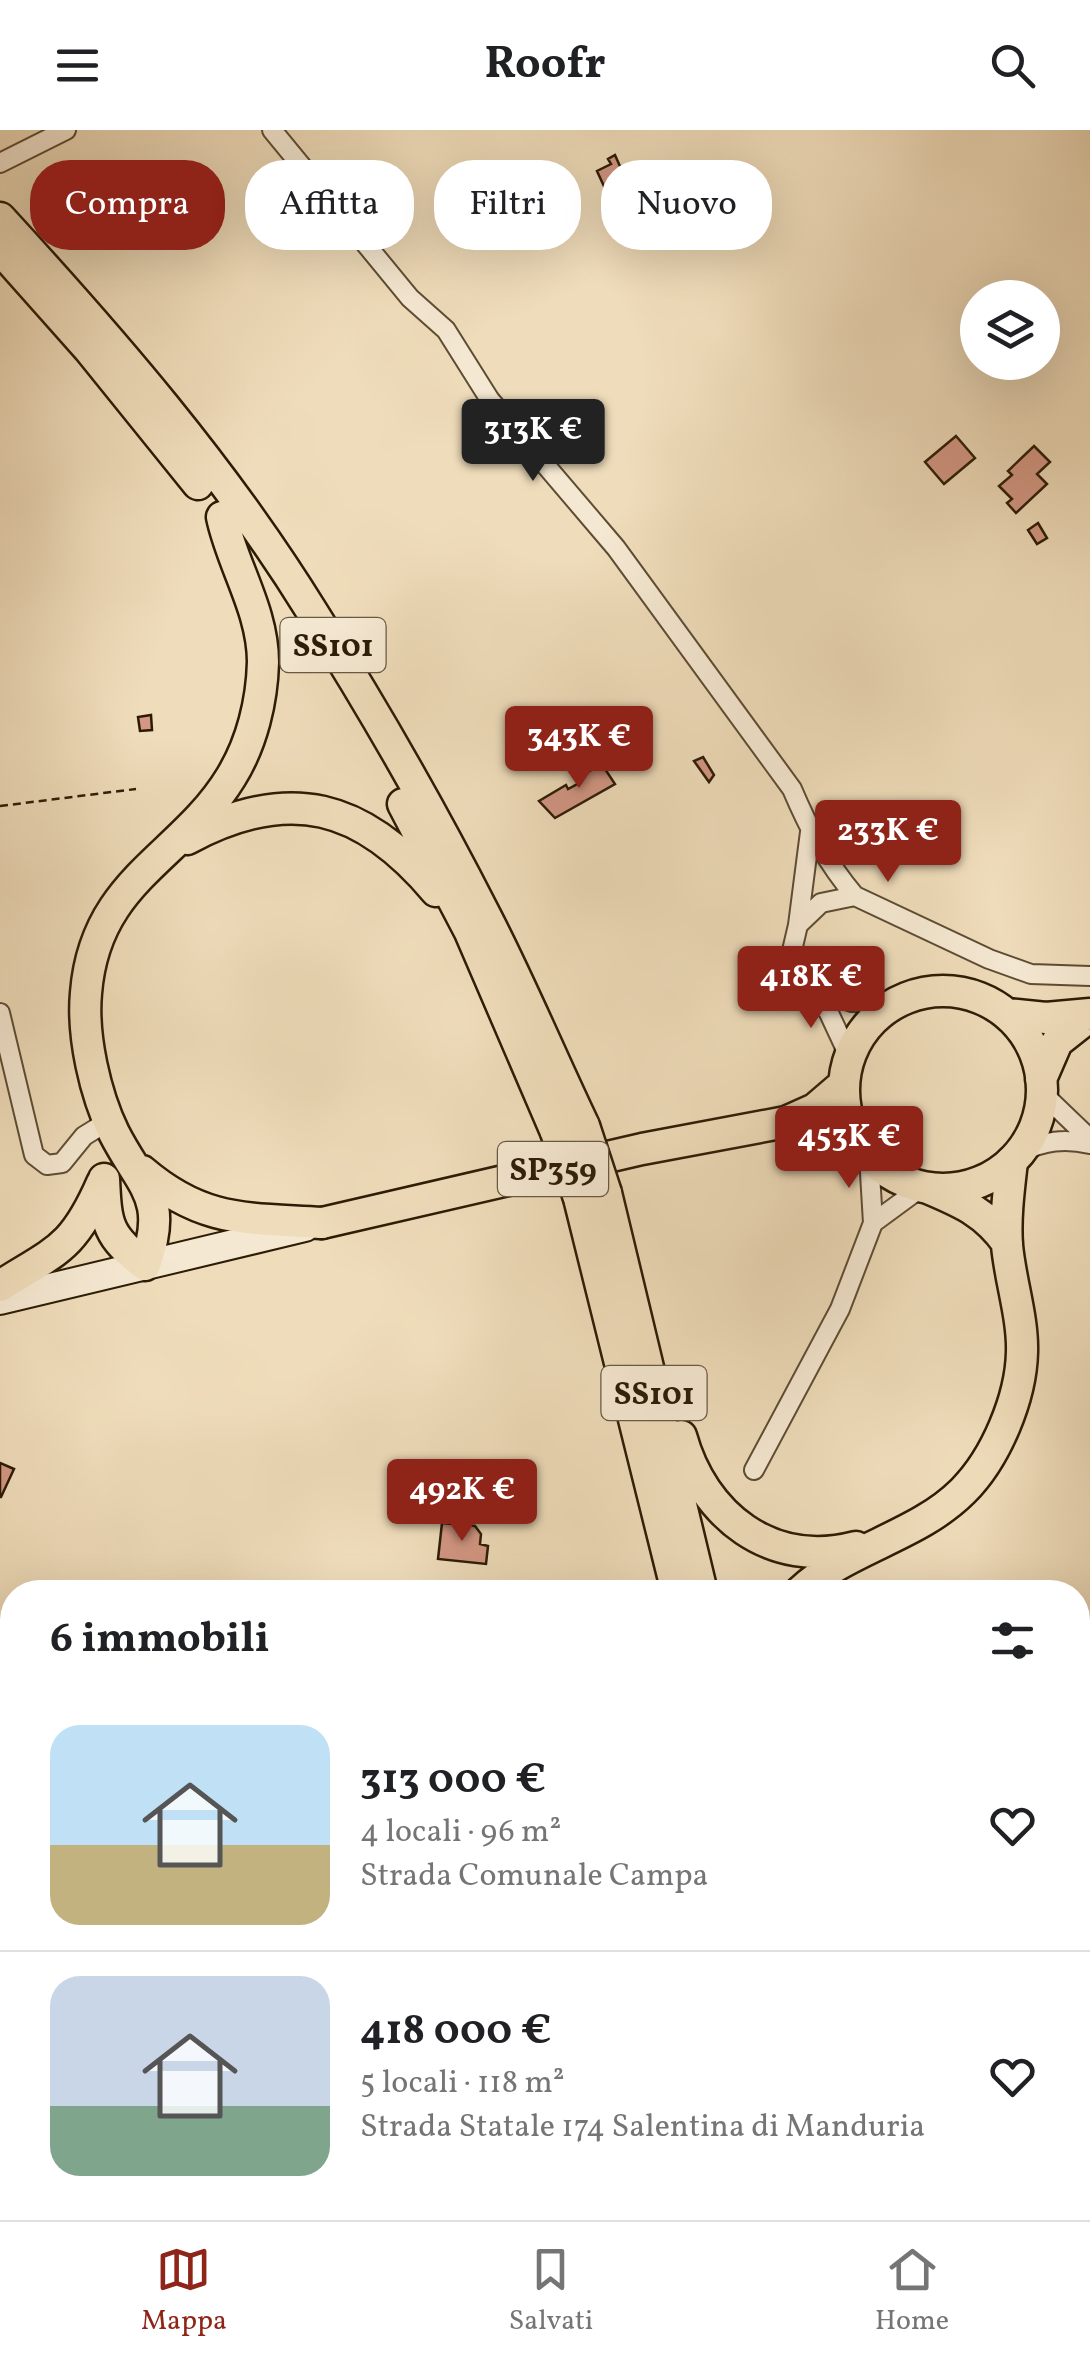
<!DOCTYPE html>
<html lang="it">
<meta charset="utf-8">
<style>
:root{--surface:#fff;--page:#f6f6f6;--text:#202124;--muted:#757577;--line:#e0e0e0;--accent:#8f2418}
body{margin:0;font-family:Vollkorn,serif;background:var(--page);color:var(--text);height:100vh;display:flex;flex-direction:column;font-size:38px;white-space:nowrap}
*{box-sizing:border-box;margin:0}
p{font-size:32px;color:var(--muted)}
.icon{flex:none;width:55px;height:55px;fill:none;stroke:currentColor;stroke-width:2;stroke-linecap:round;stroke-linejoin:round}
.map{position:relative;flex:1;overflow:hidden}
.side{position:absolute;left:0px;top:1450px;width:1090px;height:640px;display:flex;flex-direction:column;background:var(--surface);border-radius:40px 40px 0 0;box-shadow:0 10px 40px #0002}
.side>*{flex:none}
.top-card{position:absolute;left:30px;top:30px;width:1030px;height:90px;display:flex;gap:20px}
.buttons{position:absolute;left:960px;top:150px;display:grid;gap:20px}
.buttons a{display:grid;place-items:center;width:100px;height:100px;border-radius:50%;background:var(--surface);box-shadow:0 10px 40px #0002;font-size:50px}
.price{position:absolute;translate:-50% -85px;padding:0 22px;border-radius:10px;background:var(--accent);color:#fff;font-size:32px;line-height:65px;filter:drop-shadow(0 2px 5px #0008)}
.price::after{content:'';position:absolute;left:50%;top:60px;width:30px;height:22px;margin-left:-15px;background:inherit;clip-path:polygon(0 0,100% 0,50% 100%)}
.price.active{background:#222;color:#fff}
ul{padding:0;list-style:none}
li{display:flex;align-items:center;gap:30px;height:250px;padding:0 50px}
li+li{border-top:2px solid var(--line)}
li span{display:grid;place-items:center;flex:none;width:280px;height:200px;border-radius:30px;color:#555}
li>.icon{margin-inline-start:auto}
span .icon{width:120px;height:120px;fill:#fffc;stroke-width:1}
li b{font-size:42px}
h2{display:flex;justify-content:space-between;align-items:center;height:120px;padding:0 50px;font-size:42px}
.tag{padding:0 35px;border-radius:40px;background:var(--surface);box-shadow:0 10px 40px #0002;font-size:35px;line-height:90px}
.tag.active{background:var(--accent);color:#fff}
header{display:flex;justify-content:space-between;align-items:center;height:130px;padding:0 50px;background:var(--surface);font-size:45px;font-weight:700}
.menu{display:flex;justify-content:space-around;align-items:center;height:140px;border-top:2px solid var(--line);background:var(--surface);font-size:28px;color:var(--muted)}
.menu a{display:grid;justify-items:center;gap:5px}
.menu .active{color:var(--accent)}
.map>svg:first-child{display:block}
</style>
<header><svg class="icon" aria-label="menu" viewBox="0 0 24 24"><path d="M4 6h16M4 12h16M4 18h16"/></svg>Roofr<svg class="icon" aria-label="search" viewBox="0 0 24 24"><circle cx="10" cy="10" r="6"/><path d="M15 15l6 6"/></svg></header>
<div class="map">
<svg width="1090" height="2090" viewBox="0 0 1090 2090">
<rect width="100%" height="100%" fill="#efdcba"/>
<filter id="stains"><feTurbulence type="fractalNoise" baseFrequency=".002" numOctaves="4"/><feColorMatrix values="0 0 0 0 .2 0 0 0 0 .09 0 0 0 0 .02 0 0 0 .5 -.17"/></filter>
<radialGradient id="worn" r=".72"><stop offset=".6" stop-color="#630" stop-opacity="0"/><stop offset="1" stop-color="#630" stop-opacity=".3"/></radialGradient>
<path fill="#d39784" stroke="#2c1c06" stroke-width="2.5" d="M615 25 626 50 624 52 630 70 614 78 597 41 611 34 608 29Z
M956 306 975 328 944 354 925 332Z
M1034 316 1050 332 1037 344 1047 354 1016 383 1007 373 1012 369 999 356 1012 345 1008 341Z
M1038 393 1047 408 1037 414 1028 400Z
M151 585 152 600 140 601 138 587Z
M597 627 615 654 555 688 539 671 566 655 568 659 581 652 578 648 596 637 593 631Z
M703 627 714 645 709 652 694 631Z
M0 1333 14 1339 1 1367H0Z
M442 1393 475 1396 481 1404 480 1414 488 1416 486 1434 438 1429Z"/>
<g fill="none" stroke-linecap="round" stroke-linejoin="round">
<defs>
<path id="minor" d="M272 0 410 168 446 200 490 270 616 418 792 659C809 699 827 733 855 766
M0 33 66 0
M798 795 810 702
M807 857 852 872 894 873
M0 883 34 1025 47 1035 62 1033 84 1006 110 990
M849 926 828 881 804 856 791 825 798 795 821 773 855 766 989 829 1031 844 1090 846
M1042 963 1090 1009
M1020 1022C1045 1011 1064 1008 1090 1014
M873 1093 922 1057
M754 1340 840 1179 873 1093 869 1027
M0 1827 12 1828
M785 2078 786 2090"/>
<path id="secondary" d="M0 1170 305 1097"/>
<path id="primary" d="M844 960a99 99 0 1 1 198 0a99 99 0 1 1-198 0Z
M1008 884 1046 888 1090 884
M1041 949 1057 912 1090 886
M322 1093 642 1019 786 992 815 979 843 955"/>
<path id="trunk" d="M0 88C113 211 223 338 311 480 373 578 431 679 484 783 520 852 550 925 584 996
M0 119 89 219 198 354
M403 674 470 802 556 1002
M187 709C289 654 363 674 436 761
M142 1041C203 1093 246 1088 322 1093
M104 1049C106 1096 108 1106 145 1135 169 1067 142 1058 114 1003 95 964 82 906 86 863 95 749 181 729 231 647 252 613 262 571 263 532 263 480 232 435 222 387
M930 1059C963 1073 986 1083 1007 1113
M606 1063 702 1462
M579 1068 677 1462
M0 1156C57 1120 73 1119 102 1053
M681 1306C703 1386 771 1439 856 1417
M800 1462C847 1418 917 1407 963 1361 996 1328 1021 1268 1022 1222 1023 1187 1010 1150 1007 1115 1005 1087 1009 1058 1012 1031
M860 2078 863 2090"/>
</defs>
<use href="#minor" stroke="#5d4c33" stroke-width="22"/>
<use href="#secondary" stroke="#2c1c06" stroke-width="32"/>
<use href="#primary" stroke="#2c1c06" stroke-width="35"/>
<use href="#trunk" stroke="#2c1c06" stroke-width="35"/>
<path stroke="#2c1c06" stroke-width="2.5" stroke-dasharray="8 5" stroke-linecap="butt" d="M0 676 136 659"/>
<use href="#minor" stroke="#f5e8d2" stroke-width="18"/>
<use href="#secondary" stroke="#f5e8d2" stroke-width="28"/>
<use href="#primary" stroke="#efdcba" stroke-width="30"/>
<use href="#trunk" stroke="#efdcba" stroke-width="30"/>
<defs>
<path id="trunk-bridge" d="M584 996 606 1063
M556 1002 579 1068"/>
</defs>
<use href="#trunk-bridge" stroke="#2c1c06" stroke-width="35" stroke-linecap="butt"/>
<use href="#trunk-bridge" stroke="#efdcba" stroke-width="30"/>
</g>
<g text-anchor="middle" stroke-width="10" stroke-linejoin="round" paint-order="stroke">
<g fill="#f5e8d2" stroke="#685943" stroke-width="2.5">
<rect x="280.5" y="488" width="105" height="54" rx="8"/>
<rect x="498" y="1012" width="110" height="54" rx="8"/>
<rect x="601.5" y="1236" width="105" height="54" rx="8"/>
</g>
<g font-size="32" font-weight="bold" fill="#2c1c06">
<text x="333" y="526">SS101</text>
<text x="553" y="1050">SP359</text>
<text x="654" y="1274">SS101</text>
</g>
</g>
<rect width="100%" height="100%" filter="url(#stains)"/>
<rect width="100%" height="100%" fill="url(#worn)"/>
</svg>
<div class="buttons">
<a><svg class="icon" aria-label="layers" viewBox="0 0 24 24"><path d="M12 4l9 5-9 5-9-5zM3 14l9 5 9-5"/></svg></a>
</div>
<b class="price active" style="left:533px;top:354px">313K €</b>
<b class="price" style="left:579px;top:661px">343K €</b>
<b class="price" style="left:888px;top:755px">233K €</b>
<b class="price" style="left:811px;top:901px">418K €</b>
<b class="price" style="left:849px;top:1061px">453K €</b>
<b class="price" style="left:462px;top:1414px">492K €</b>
<div class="top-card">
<a class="tag active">Compra</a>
<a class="tag">Affitta</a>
<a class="tag">Filtri</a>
<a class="tag">Nuovo</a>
</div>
<section class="side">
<h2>6 immobili<svg class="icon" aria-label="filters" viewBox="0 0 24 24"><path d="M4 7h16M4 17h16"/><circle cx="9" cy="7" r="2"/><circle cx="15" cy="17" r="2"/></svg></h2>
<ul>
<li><span style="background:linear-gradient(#bfe0f5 60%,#c2b280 0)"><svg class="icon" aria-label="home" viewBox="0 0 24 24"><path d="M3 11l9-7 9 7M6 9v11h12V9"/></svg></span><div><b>313 000 €</b><p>4 locali · 96 m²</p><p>Strada Comunale Campa</p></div><svg class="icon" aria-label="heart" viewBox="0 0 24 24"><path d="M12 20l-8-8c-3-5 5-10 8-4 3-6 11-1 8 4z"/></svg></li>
<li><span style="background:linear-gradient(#c9d6e8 65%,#7fa58c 0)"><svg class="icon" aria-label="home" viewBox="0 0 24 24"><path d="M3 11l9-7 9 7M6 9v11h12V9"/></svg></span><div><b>418 000 €</b><p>5 locali · 118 m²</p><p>Strada Statale 174 Salentina di Manduria</p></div><svg class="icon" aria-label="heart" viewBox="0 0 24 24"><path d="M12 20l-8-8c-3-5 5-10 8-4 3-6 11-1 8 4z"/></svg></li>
</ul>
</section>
</div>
<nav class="menu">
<a class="active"><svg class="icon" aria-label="map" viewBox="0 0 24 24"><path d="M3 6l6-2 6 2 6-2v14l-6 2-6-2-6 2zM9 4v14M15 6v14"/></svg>Mappa</a>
<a><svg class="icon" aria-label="saved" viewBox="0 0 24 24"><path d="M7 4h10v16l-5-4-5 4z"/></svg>Salvati</a>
<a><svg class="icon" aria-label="home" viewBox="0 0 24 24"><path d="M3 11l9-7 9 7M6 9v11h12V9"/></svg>Home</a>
</nav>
